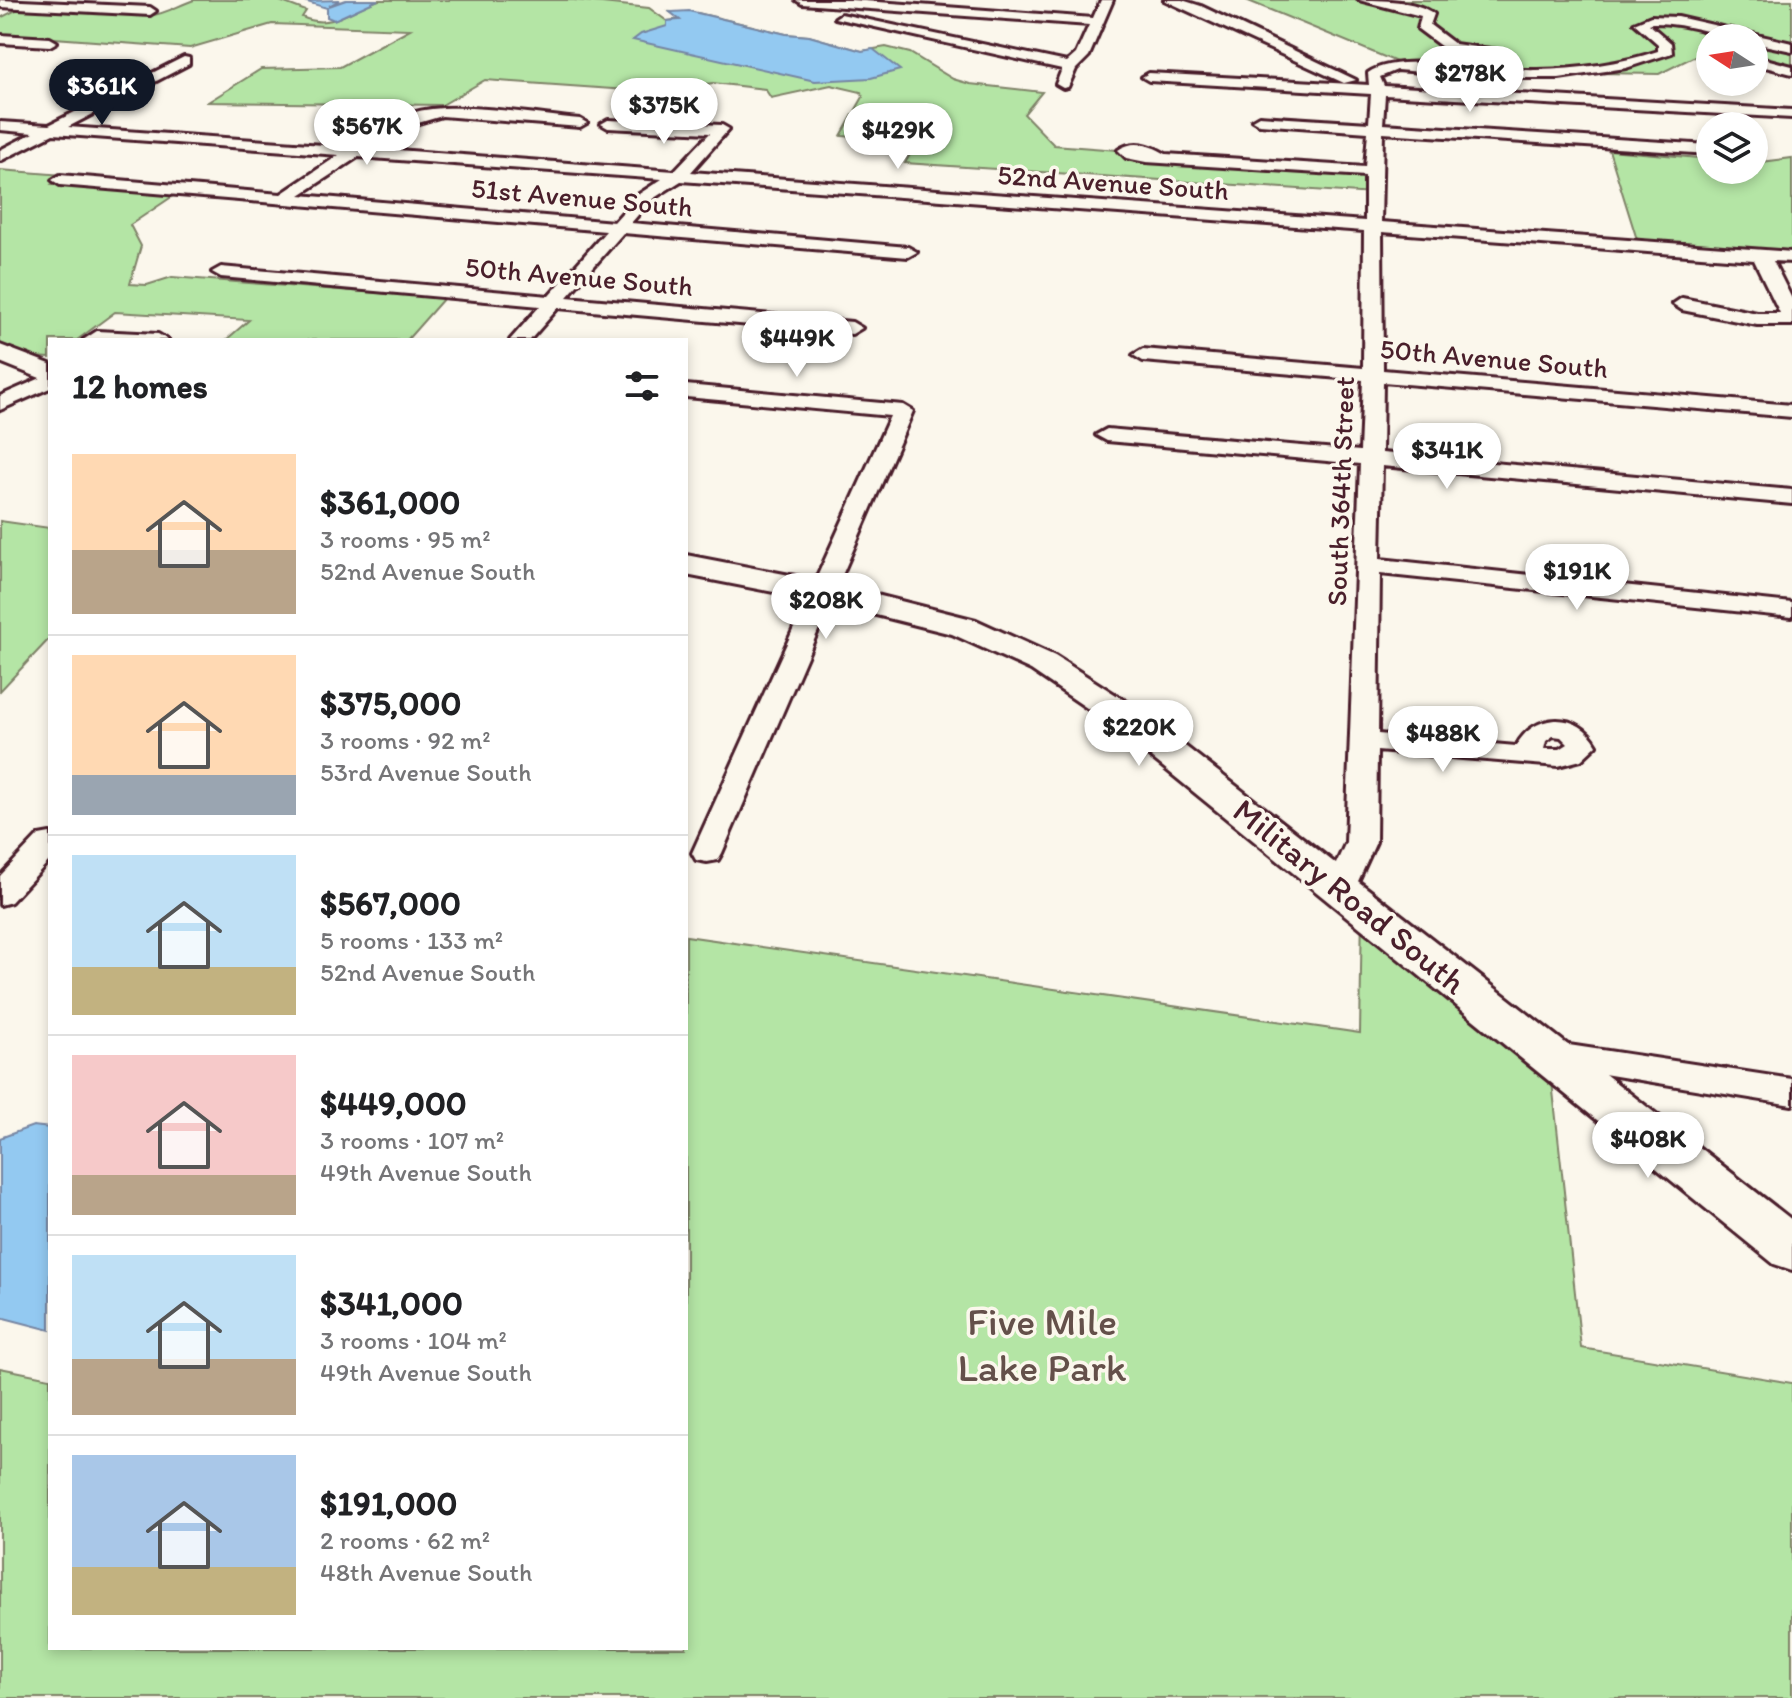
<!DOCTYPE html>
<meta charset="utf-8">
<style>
:root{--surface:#fff;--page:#f2f2f2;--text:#202124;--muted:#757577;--line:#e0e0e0;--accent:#111827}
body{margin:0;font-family:Itim,sans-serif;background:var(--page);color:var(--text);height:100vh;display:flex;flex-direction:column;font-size:30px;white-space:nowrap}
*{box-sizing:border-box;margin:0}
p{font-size:26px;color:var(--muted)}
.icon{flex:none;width:44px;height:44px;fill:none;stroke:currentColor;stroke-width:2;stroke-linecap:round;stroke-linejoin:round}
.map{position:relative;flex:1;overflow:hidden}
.side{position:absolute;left:48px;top:338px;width:640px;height:1312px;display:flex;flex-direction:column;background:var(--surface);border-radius:0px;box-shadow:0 4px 12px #0003}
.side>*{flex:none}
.needle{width:52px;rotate:282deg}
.controls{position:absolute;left:1696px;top:24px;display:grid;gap:16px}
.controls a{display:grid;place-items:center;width:72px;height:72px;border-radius:50%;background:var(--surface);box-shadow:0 4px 12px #0003;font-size:40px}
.price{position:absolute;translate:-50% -68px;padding:0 18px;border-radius:28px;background:#fff;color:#222;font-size:26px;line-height:52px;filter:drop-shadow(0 2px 4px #0008)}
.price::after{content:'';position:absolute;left:50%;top:48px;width:24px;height:18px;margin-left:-12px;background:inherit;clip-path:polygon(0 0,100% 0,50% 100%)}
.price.on{background:var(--accent);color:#fff}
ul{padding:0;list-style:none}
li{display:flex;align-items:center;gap:24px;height:200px;padding:0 24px}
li+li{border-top:2px solid var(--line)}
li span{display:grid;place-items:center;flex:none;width:224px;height:160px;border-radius:0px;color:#555}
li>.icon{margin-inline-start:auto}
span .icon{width:96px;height:96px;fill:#fffc;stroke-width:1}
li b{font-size:34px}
h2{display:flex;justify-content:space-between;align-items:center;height:96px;padding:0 24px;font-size:34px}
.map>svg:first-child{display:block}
</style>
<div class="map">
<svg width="1792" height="1698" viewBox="0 0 1792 1698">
<rect width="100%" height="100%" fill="#fbf7ec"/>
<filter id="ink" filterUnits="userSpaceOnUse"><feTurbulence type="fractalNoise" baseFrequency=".0125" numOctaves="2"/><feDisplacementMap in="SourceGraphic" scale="16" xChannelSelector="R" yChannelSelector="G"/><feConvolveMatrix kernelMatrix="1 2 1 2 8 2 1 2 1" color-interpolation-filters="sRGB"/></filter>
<g filter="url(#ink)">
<path fill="#b4e5a5" stroke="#7f8268" stroke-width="2" d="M194 0H277L306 11 302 17C332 31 353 8 379 0H574L649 8 667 21 681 19 670 12 698 13 786 34 809 36 862 51 886 47 910 53 953 79 970 84 1042 92 1024 114 1054 145 1373 170V194L905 163 917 142 841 136 863 97 861 92 831 85 771 98 765 89 713 83 655 92 485 80 442 105 208 102 261 69 340 67 410 29 272 24 190 48 0 34V18L20 8 149 16C166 14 177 6 194 0Z
M1246 0H1792V70L1754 65V38H1710V59L1693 57 1659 74 1416 70Z
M1609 150 1710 159V170H1754V163L1792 158V257L1639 246Z
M0 170 64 175 52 184 173 196 130 225 141 246 130 284 147 285 172 277 444 298 407 340H226L249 320 115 312 77 340H50V358L0 355Z
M0 521 50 528V638L0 691Z
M1362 908 1549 1054 1581 1348 1792 1383V1698H0V1368L50 1378V1648H686V936L1360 1033Z"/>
<path fill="#93c9f1" stroke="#7685a2" stroke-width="2" d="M340 0 329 6 346 0H378L334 20 327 17V8L304 1Z
M689 11 786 34 809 36 862 51 873 49 900 70 871 78 815 81 633 40 641 34 667 26V21L680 20 670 12Z
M33 1126 50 1128V1330L0 1317V1138Z"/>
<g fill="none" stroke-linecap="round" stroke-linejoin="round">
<defs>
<path id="minor" d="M0 0 150 7 156 11 150 15 0 7Z
M796 0H851L1093 18 1101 0H1113L1089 56 1076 69 1068 87 1063 88 1056 84 1062 69 835 18 841 14 1067 62 1076 54 1089 25 802 4Z
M1164 0H1182L1201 6 1356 80 1344 83Z
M1359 0C1381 0 1416 0 1434 14L1430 25 1455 44 1497 50 1504 54 1497 58 1446 50 1418 29 1421 16Z
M1651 16 1678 17 1792 43V51L1754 43V38C1719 38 1687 22 1652 23L1649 24 1671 43 1672 53 1626 68 1559 78H1495L1397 70 1380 77 1384 86 1792 110V118L1385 95 1383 124 1709 145 1710 154 1383 133 1381 222 1792 252V262L1773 261 1792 299V325H1757L1682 310 1673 304 1682 298 1757 313H1780L1754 260 1382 232 1383 370 1792 405V417L1383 382 1382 453 1792 490V504L1382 466 1380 559 1792 603V617L1380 574 1378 734 1516 746C1534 712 1579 711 1597 745L1581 760 1558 766 1377 751 1376 842 1354 890 1350 897 1339 900 1328 897 1324 890 1346 842 1360 464 1107 441 1096 435 1107 429 1360 451 1363 380 1143 361 1133 355 1143 349 1363 368 1364 231 681 181 651 200 631 223 908 247 917 252 908 257 623 233 567 297 852 322 862 328 852 334 558 308 530 340H510L540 306 221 277 212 272 221 267 549 296 606 231 60 185 52 180 60 175 281 194 339 155 53 134 0 161V150L33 133 0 130V122L49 125 184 57 189 58V64L68 127 352 147C371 135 390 121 412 113 452 100 535 115 580 119L587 123 580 127 442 116 401 128 371 148 674 171 710 133 608 128 601 124 608 120 722 125 729 129 691 172 1365 221V176L1146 162 1126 158 1118 150C1134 139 1150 145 1166 154L1365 167 1368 132 1259 124 1252 120 1259 116 1369 123 1371 94 1149 81 1142 77 1149 73 1369 85 1368 73C1398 50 1496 72 1537 70 1578 69 1619 64 1658 51V44L1634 23ZM358 157 662 179 639 194 614 222 300 195ZM1553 736 1561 737 1568 744 1560 749H1544L1546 741Z
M0 35 50 38 57 42 50 46 0 43Z
M1754 56 1792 66V74L1754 64Z
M97 331 158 334 168 340H83Z
M50 374V388L0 410V396Z
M686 385 903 405 913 411 722 853 718 860 707 862 696 860 692 853 890 416 686 397Z
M50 833V860L11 902 0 905V876L39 835Z
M1549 1042 1792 1079V1105L1537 1063 1532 1054 1537 1045Z"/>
<path id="major" d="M0 345 50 364V382L0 362Z
M686 555 821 581 976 620 1055 656 1135 707 1792 1220V1270L1774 1264 1109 723 1031 670 952 634 820 601 686 575Z"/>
</defs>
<use href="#minor" stroke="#4a1f2b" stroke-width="6"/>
<use href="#major" stroke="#4a1f2b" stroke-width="6"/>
<use href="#minor" fill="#fbf7ec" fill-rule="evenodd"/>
<use href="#major" fill="#fbf7ec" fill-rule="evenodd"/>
</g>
</g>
<g text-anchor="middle" stroke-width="7" stroke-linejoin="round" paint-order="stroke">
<g font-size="28" fill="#4a1f2b" stroke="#fbf7ec">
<text transform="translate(1113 182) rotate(4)" y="10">52nd Avenue South</text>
<text transform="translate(582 197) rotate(5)" y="10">51st Avenue South</text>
<text transform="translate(579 276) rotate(5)" y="10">50th Avenue South</text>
<text transform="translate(1494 358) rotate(5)" y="10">50th Avenue South</text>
<text transform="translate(1340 491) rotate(-88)" y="10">South 364th Street</text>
</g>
<g font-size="34" fill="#4a1f2b" stroke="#fbf7ec">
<text transform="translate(1350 896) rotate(39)" y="12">Military Road South</text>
</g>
<g font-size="40" fill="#64504a" stroke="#fbf7ec">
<text x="1042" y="1335">Five Mile<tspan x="1042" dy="46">Lake Park</tspan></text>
</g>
</g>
</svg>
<div class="controls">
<a><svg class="needle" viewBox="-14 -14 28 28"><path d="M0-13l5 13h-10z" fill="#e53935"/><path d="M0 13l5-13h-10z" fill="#757577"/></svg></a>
<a><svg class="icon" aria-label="layers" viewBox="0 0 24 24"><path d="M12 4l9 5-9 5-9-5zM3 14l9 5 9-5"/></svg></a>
</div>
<b class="price" style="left:1470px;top:114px">$278K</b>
<b class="price on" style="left:102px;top:127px">$361K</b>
<b class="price" style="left:664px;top:146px">$375K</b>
<b class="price" style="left:367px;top:167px">$567K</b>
<b class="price" style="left:898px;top:171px">$429K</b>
<b class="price" style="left:797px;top:379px">$449K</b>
<b class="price" style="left:1447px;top:491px">$341K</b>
<b class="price" style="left:1577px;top:612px">$191K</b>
<b class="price" style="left:826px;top:641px">$208K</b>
<b class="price" style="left:1139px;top:768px">$220K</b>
<b class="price" style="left:1443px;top:774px">$488K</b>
<b class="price" style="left:1648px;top:1180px">$408K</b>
<section class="side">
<h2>12 homes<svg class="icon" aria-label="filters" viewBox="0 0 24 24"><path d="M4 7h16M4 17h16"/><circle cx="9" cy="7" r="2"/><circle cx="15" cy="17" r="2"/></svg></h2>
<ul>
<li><span style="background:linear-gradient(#ffd9b3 60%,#b9a48a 0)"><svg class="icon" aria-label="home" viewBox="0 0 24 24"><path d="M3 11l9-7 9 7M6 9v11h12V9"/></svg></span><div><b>$361,000</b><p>3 rooms · 95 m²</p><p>52nd Avenue South</p></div></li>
<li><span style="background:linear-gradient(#ffd9b3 75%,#9aa5b1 0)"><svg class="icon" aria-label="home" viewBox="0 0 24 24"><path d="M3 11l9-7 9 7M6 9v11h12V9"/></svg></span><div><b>$375,000</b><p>3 rooms · 92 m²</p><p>53rd Avenue South</p></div></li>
<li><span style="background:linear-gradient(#bfe0f5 70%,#c2b280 0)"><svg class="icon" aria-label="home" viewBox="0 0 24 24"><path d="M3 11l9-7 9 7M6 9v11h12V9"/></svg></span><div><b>$567,000</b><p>5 rooms · 133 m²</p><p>52nd Avenue South</p></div></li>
<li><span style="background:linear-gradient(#f6c9c9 75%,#b9a48a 0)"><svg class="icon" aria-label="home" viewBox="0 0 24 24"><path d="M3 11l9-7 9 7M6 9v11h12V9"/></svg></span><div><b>$449,000</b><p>3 rooms · 107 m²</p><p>49th Avenue South</p></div></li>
<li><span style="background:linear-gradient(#bfe0f5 65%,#b9a48a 0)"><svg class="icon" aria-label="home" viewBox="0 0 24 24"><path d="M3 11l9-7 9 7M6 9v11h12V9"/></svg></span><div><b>$341,000</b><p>3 rooms · 104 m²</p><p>49th Avenue South</p></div></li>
<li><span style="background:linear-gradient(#a9c7e8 70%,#c2b280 0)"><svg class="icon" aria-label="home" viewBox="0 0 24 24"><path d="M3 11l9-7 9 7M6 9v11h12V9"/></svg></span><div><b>$191,000</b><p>2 rooms · 62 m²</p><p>48th Avenue South</p></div></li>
</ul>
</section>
</div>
